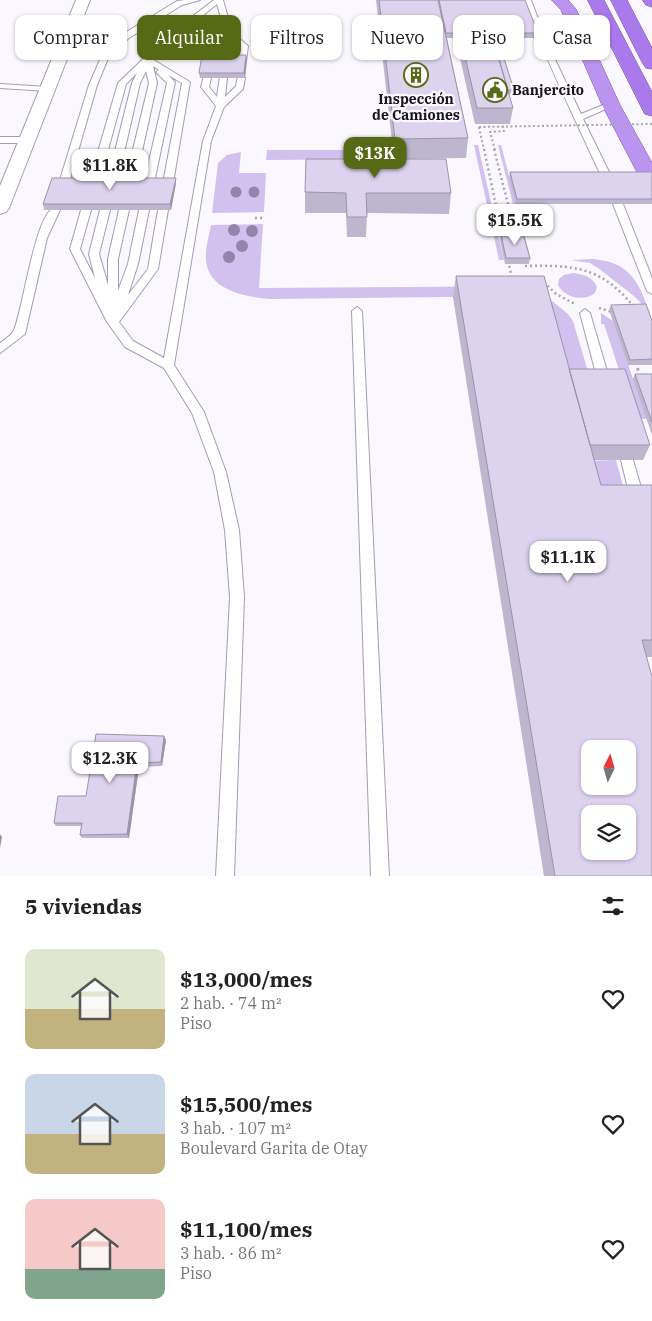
<!DOCTYPE html>
<html lang="es">
<meta charset="utf-8">
<style>
:root{--surface:#fff;--page:#f6f6f6;--text:#222;--muted:#767676;--accent:#566915}
body{margin:0;font-family:"IBM Plex Serif",serif;background:var(--page);color:var(--text);height:100vh;display:flex;flex-direction:column;font-size:19px;white-space:nowrap}
*{box-sizing:border-box;margin:0}
p{font-size:16px;color:var(--muted)}
.icon{flex:none;width:28px;height:28px;fill:none;stroke:currentColor;stroke-width:2;stroke-linecap:round;stroke-linejoin:round}
.map{position:relative;height:876px;overflow:hidden}
.drawer{display:flex;flex-direction:column;background:var(--surface);flex:1}
.drawer>*{flex:none}
.top-card{position:absolute;left:15px;top:15px;width:622px;height:45px;display:flex;gap:10px}
.needle{width:32px;rotate:5deg}
.fabs{position:absolute;left:581px;top:740px;display:grid;gap:10px}
.fabs a{display:grid;place-items:center;width:55px;height:55px;border-radius:10px;background:var(--surface);box-shadow:0 1px 4px #0004;font-size:25px}
.price{position:absolute;translate:-50% -42px;padding:0 11px;border-radius:10px;background:#fff;color:#222;font-size:16px;line-height:32px;filter:drop-shadow(0 1px 2px #0008)}
.price::after{content:'';position:absolute;left:50%;top:30px;width:15px;height:11px;margin-left:-8px;background:inherit;clip-path:polygon(0 0,100% 0,50% 100%)}
.price.selected{background:var(--accent);color:#fff}
ul{padding:0;list-style:none}
li{display:flex;align-items:center;gap:15px;height:125px;padding:0 25px}
li span{display:grid;place-items:center;flex:none;width:140px;height:100px;border-radius:10px;color:#555}
li>.icon{margin-inline-start:auto}
span .icon{width:60px;height:60px;fill:#fffc;stroke-width:1}
li b{font-size:21px}
h2{display:flex;justify-content:space-between;align-items:center;height:60px;padding:0 25px;font-size:21px}
.tag{padding:0 18px;border-radius:10px;background:var(--surface);box-shadow:0 1px 4px #0004;font-size:18px;line-height:45px}
.tag.selected{background:var(--accent);color:#fff}
.map>svg:first-child{display:block}
</style>
<div class="map">
<svg width="652" height="876" viewBox="0 0 652 876">
<rect width="100%" height="100%" fill="#faf8fe"/>
<path fill="#d2c1ef" d="M474 145H478L504 260H499Z
M498 145H501L531 260H527Z
M267 150H393L394 159 266 160Z
M241 152 239 173H266L264 212 212 213 218 163 227 155Z
M263 224 259 288 534 286 568 314 573 321 592 385H562L539 296 271 299C247 297 208 291 206 260 205 249 209 236 211 225Z
M592 259C620 261 634 272 644 298 648 310 652 319 652 332L641 303 634 296 598 268 590 263 571 260Z
M573 273C583 274 593 277 597 287L595 293C583 302 565 298 558 285L559 279 564 275Z
M601 313 613 321 647 419H635L604 324H601Z
M616 460 628 504H593L581 461Z"/>
<g fill="none" stroke-linecap="round" stroke-linejoin="round">
<defs>
<path id="service" d="M185 0H200L182 5 129 38 109 56 97 85 69 183 64 186 61 185 59 183 89 85 102 55 123 34 177 1Z
M214 0H223L232 32 248 46 246 62 239 60 240 47 232 40 229 62 222 60 224 40 216 47 212 62 205 60 209 44 225 32 217 4 174 39 152 59 190 82 173 183 168 186 163 183 182 83 168 75 175 82 154 183 149 186 144 183 167 83 156 72 159 70 153 66 157 83 135 183 130 186 125 183 149 83 146 71 140 83 117 183 112 186 107 183 132 83 137 73 126 84 99 183 94 186 91 185 89 183 118 83 168 35Z
M523 0H531L548 45 584 46 588 48 584 50 550 49 581 114 608 103 615 105 583 119 612 178 610 180 607 181 602 178C575 119 547 62 523 0Z
M204 76 211 78 209 87 217 97 220 76 227 78 225 97 236 86 238 76 245 78 243 89 224 107 211 141 174 365 204 412 226 472 239 530 244 597 234 876H216L230 597 225 530 214 472 192 413 164 368 125 347 107 322 70 249 81 210 83 208H89L91 210 80 249 95 278 89 254 100 210 102 208H108L110 210 99 254 108 285V259L119 210 121 208H127L129 210 118 259V291L128 264 139 210 141 208H147L149 210 138 264 128 295 148 269 158 210 160 208H166L168 210 158 269 119 322 133 341 164 358 203 141 216 106 201 87Z
M0 84 48 87 52 89 48 91 0 88Z
M0 137H27L31 140 27 143H0Z
M618 201 623 204 652 278V294L647 291 613 204Z
M55 207 60 210 47 238 25 334 0 353V343C4 340 12 335 14 330 23 310 35 213 55 207Z
M357 307 362 311 389 876H371L352 311Z
M585 309 590 313 611 385 605 389 599 385 580 313Z
M627 455 632 456 633 460 645 501 643 505 638 506 633 505 631 501 621 460 622 456Z"/>
<path id="minor" d="M76 0H90L9 208 6 212 0 214V186Z"/>
<path id="trunk" d="M552 0H568L576 9 620 105 652 163V184L643 182 640 178 602 105 561 10Z"/>
<path id="motorway" d="M588 0H604L652 92V116L645 114Z
M611 0H627L652 48V69L646 68 643 64Z
M643 0H652V7L646 5Z"/>
</defs>
<use href="#service" stroke="#a59bb6" stroke-width="2"/>
<use href="#minor" stroke="#a59bb6" stroke-width="2"/>
<use href="#trunk" stroke="#7756a3" stroke-width="1"/>
<use href="#motorway" stroke="#7756a3" stroke-width="1"/>
<path stroke="#a8a6ad" stroke-width="2" stroke-dasharray="2 2.5" stroke-linecap="butt" d="M479 127 484 150
M495 150 490 132 504 131 501 121"/>
<path stroke="#a8a6ad" stroke-width="2.5" stroke-dasharray="2 3" stroke-linecap="butt" d="M484 149 503 238
M494 149 516 236
M255 218H263
M508 261 512 278H514
M523 262 524 266C573 265 601 266 634 307
M544 282 556 294 575 304
M599 308 612 312"/>
<path stroke="#a8a6ad" stroke-width="3" stroke-dasharray="2.5 4" stroke-linecap="butt" d="M635 362 641 377"/>
<use href="#service" fill="#fff" fill-rule="evenodd"/>
<use href="#minor" fill="#fff" fill-rule="evenodd"/>
<use href="#trunk" fill="#bb94ef" fill-rule="evenodd"/>
<use href="#motorway" fill="#aa79eb" fill-rule="evenodd"/>
<path stroke="#a8a6ad" stroke-width="2" stroke-dasharray="2 2.5" stroke-linecap="butt" d="M479 127 652 124"/>
</g>
<g fill="#9484a9">
<circle cx="236" cy="192" r="5.5"/>
<circle cx="254" cy="192" r="5.5"/>
<circle cx="234" cy="230" r="6"/>
<circle cx="252" cy="231" r="6"/>
<circle cx="242" cy="246" r="6"/>
<circle cx="229" cy="257" r="6"/>
</g>
<path fill="#beb5ce" d="M376 0H525L538 33 537 38H447L468 138 466 158 394 159Z
M461 39 496 49 514 90 513 95H509L513 108 510 124H475L459 54Z
M247 60 245 78H200L199 73Z
M510 172H652V204H516L509 178Z
M176 183 171 210H44L43 204Z
M305 192 451 193 449 214 367 213 366 237H347L346 213H305Z
M501 234 530 258 529 264H505L500 240Z
M456 276 569 369 650 445 643 460H594L601 485H652V657H647L652 876H544L453 297Z
M611 305 652 321V365H628L609 310Z
M635 374H652V435L633 379Z
M166 740 162 766 139 767 129 838H82L80 835 81 826H56L54 823 86 796Z"/>
<path fill="#9b94a7" d="M246 55 247 60 245 78 244 73Z
M176 178V183L171 210 170 204Z
M164 736 166 740 162 766 161 762Z
M137 763 139 767 129 838 127 834Z
M0 834 2 837 0 848Z"/>
<path fill="#ddd3ef" stroke="#9b94a7" fill-rule="evenodd" d="M379 0H438L468 138 395 139Z
M439 0H525L538 33H446Z
M461 39H493L513 108H477Z
M496 49H501L514 90H508Z
M202 55H246L244 73H199Z
M306 159H446L451 193H366L367 217H347L346 193 305 192Z
M510 172H652V199H517Z
M52 178H176L170 204H43Z
M501 234H523L530 258H506Z
M456 276H544L601 485H652V640H642L652 677V876H555ZM590 749H628V786H590ZM590 814H628V851H590Z
M646 304 652 321V359L630 360 611 305Z
M569 369H625L650 445H590Z
M635 374H652V422Z
M96 734 164 736 161 762 137 763 127 834 80 835 82 823H54L58 796H86Z"/>
<defs>
<symbol id="building-ring" viewBox="-11 -11 22 22"><circle r="9.5" fill="#faf8fe" stroke="#566915" stroke-width="1.5"/><path d="M-4-6H4V6H1V3H-1V6H-4ZM-2.5-4.3h1.7v1.8h-1.7ZM.8-4.3h1.7v1.8H.8ZM-2.5-1h1.7V.8h-1.7ZM.8-1h1.7V.8H.8Z" fill="#566915"/></symbol>
<symbol id="civic-ring" viewBox="-11 -11 22 22"><circle r="9.5" fill="#faf8fe" stroke="#566915" stroke-width="1.5"/><path d="M-.6-6.5H3V-4.5H.6V-3L4-1V1h2V6H-6V1h2V-1L-.6-3ZM-1.2 2.5V6h2.4V2.5Z" fill="#566915"/></symbol>
</defs>
<g fill-rule="evenodd">
<use href="#building-ring" x="402" y="61" width="28" height="28"/>
<use href="#civic-ring" x="481" y="76" width="28" height="28"/>
</g>
<g text-anchor="middle" stroke-width="4.5" stroke-linejoin="round" paint-order="stroke">
<g font-size="14" font-weight="bold" fill="#18141e" stroke="#faf8fe" text-anchor="start">
<text x="512" y="95">Banjercito</text>
<text x="416" y="104" text-anchor="middle">Inspección<tspan x="416" dy="16">de Camiones</tspan></text>
</g>
</g>
</svg>
<div class="fabs">
<a><svg class="needle" viewBox="-14 -14 28 28"><path d="M0-13l5 13h-10z" fill="#e53935"/><path d="M0 13l5-13h-10z" fill="#767676"/></svg></a>
<a><svg class="icon" aria-label="layers" viewBox="0 0 24 24"><path d="M12 4l9 5-9 5-9-5zM3 14l9 5 9-5"/></svg></a>
</div>
<b class="price selected" style="left:375px;top:179px">$13K</b>
<b class="price" style="left:110px;top:191px">$11.8K</b>
<b class="price" style="left:515px;top:246px">$15.5K</b>
<b class="price" style="left:568px;top:583px">$11.1K</b>
<b class="price" style="left:110px;top:784px">$12.3K</b>
<div class="top-card">
<a class="tag">Comprar</a>
<a class="tag selected">Alquilar</a>
<a class="tag">Filtros</a>
<a class="tag">Nuevo</a>
<a class="tag">Piso</a>
<a class="tag">Casa</a>
</div>
</div>
<section class="drawer">
<h2>5 viviendas<svg class="icon" aria-label="filters" viewBox="0 0 24 24"><path d="M4 7h16M4 17h16"/><circle cx="9" cy="7" r="2"/><circle cx="15" cy="17" r="2"/></svg></h2>
<ul>
<li><span style="background:linear-gradient(#dfe7d0 60%,#c2b280 0)"><svg class="icon" aria-label="home" viewBox="0 0 24 24"><path d="M3 11l9-7 9 7M6 9v11h12V9"/></svg></span><div><b>$13,000/mes</b><p>2 hab. · 74 m²</p><p>Piso</p></div><svg class="icon" aria-label="heart" viewBox="0 0 24 24"><path d="M12 20l-8-8c-3-5 5-10 8-4 3-6 11-1 8 4z"/></svg></li>
<li><span style="background:linear-gradient(#c9d6e8 60%,#c2b280 0)"><svg class="icon" aria-label="home" viewBox="0 0 24 24"><path d="M3 11l9-7 9 7M6 9v11h12V9"/></svg></span><div><b>$15,500/mes</b><p>3 hab. · 107 m²</p><p>Boulevard Garita de Otay</p></div><svg class="icon" aria-label="heart" viewBox="0 0 24 24"><path d="M12 20l-8-8c-3-5 5-10 8-4 3-6 11-1 8 4z"/></svg></li>
<li><span style="background:linear-gradient(#f6c9c9 70%,#7fa58c 0)"><svg class="icon" aria-label="home" viewBox="0 0 24 24"><path d="M3 11l9-7 9 7M6 9v11h12V9"/></svg></span><div><b>$11,100/mes</b><p>3 hab. · 86 m²</p><p>Piso</p></div><svg class="icon" aria-label="heart" viewBox="0 0 24 24"><path d="M12 20l-8-8c-3-5 5-10 8-4 3-6 11-1 8 4z"/></svg></li>
</ul>
</section>
